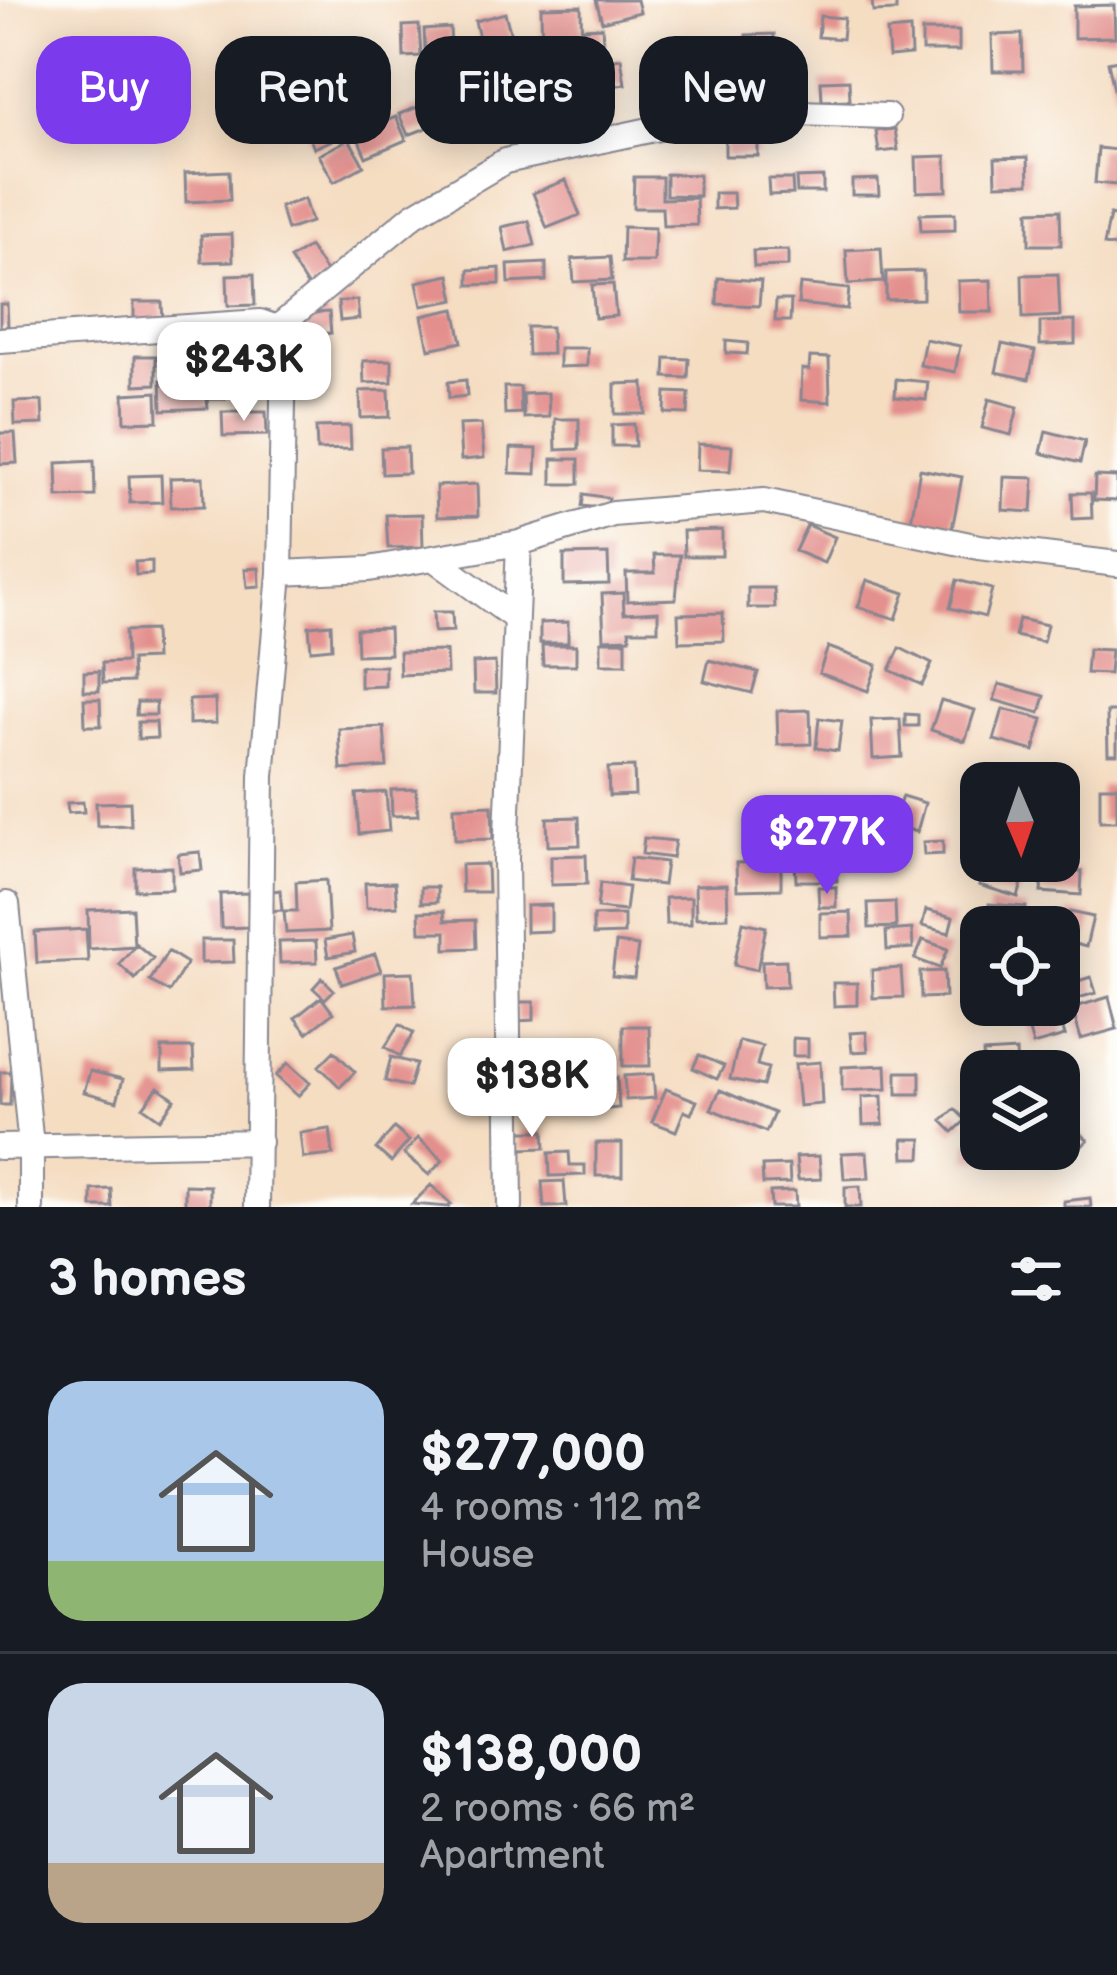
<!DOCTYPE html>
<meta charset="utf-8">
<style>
:root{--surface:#171b24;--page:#242831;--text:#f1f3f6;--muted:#9ea1a6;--line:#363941;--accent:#7c3aed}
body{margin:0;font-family:"Balsamiq Sans",sans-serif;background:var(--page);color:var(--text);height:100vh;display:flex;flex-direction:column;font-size:45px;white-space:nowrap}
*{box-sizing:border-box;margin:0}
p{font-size:39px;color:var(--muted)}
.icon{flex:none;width:66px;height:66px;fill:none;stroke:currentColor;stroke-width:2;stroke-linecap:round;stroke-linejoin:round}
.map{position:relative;height:1207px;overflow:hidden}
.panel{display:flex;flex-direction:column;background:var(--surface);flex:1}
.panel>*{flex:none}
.top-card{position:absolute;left:36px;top:36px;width:1047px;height:108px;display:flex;gap:24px}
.needle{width:78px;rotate:178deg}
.tools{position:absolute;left:960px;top:762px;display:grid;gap:24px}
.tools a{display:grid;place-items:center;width:120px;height:120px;border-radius:24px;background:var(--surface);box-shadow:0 6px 30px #0003;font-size:60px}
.price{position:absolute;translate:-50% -102px;padding:0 27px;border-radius:24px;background:#fff;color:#222;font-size:39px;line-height:78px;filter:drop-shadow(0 3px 6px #0008)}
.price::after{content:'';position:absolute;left:50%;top:72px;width:36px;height:27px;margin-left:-18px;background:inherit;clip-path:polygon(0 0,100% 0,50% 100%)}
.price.selected{background:var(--accent);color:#fff}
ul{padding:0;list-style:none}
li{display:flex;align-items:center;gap:36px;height:300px;padding:0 48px}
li+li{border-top:3px solid var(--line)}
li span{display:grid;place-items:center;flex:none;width:336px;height:240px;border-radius:36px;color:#555}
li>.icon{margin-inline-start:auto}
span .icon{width:144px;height:144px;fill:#fffc;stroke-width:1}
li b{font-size:51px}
h2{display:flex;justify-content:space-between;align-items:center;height:144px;padding:0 48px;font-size:51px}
.pill{padding:0 42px;border-radius:36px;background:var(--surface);box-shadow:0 6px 30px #0003;font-size:42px;line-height:108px}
.pill.selected{background:var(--accent);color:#fff}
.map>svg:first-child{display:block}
</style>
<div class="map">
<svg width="1117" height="1207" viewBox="0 0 1117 1207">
<rect width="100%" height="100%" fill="#fdfcf7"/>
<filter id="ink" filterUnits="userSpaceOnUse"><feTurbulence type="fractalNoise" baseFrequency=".00833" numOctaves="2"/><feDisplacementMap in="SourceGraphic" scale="24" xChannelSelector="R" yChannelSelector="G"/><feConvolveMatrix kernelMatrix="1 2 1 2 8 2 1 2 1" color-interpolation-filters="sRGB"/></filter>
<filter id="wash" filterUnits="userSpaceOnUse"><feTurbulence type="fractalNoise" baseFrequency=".004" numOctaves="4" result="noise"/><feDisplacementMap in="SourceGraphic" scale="48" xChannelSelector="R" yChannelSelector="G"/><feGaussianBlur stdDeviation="2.7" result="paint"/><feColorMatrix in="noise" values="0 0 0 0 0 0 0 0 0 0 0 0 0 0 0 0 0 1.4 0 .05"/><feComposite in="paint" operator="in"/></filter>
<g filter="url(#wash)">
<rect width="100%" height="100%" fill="#f5ddc2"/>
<g id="blocks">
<path fill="#e38f8d" d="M596 0H637L640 12 602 22Z
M872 0H896V11L873 12Z
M1114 5 1115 37 1074 38V6Z
M581 6 582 54 542 55 541 7Z
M505 13 513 43 482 51 475 21Z
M820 16 844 18 842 39 818 37Z
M419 25 421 56 404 57 403 26Z
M602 27 603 41H584L583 28Z
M450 28 452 65 426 66 424 30Z
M910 29 911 55 889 57 887 31Z
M922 31H959V51H922Z
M774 34V56L746 57V35Z
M1022 34 1023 71H993L992 35Z
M695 43 700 70 653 78 649 52Z
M306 44 312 73 284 79 277 50Z
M621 58 625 84 591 89 587 63Z
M1117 60V94H1115L1108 62Z
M772 72 773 89 751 90 750 73Z
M849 80 850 100 822 101 821 81Z
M483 88 501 125 475 137 457 100Z
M434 101 443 122 408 135 399 114Z
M585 106 592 120 551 140 544 125Z
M396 117 406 140 366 157 356 133Z
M329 118 337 138 314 148 305 128Z
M895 129 898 150 879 152 876 131Z
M725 134H758V156H725Z
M349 139 364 166 334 182 319 155Z
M1098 148 1117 150V185L1095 183Z
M946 156 947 191 917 192 916 157Z
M1028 157 1029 183 996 184 995 158Z
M229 171 230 200 186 202 185 173Z
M666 174 699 175V196L666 195Z
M634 177H662V199L696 198 697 225 663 226 662 208H633Z
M823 177V192H797L796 178Z
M768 179H792L793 194 769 195Z
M878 179 879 195H852V180Z
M566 180 580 215 547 228 533 193Z
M714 193H733L734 208 714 209Z
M304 199 311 222 287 230 280 207Z
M1060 210 1061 245H1029V211Z
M955 213V230L921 231 920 214Z
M1110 215 1117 217V247L1104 245Z
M529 221 535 245 507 252 502 227Z
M623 227 655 228 654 262H622Z
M232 234 233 261 202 262 201 235Z
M309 247 329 276 309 289 290 259Z
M881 248 883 282 848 284 846 250Z
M788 250V266L754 267 753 251Z
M610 257 612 280 574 282 572 259Z
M546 263V281L509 283 508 265Z
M500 268V284L469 285V270Z
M923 271V299L886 300V272Z
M254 274 255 305 228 306 227 275Z
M1058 274 1060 316 1023 318 1022 275Z
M450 275 455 300 422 306 417 282Z
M718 278 761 281 759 306 717 304Z
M991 280 992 312H959L958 281Z
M613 284 616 316 595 318 592 285Z
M800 284 849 289 847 309 798 304Z
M357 300 359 319 340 321 338 302Z
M776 300H791L790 321H775Z
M134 302H162L163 323H134Z
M0 304H7L8 327H0Z
M455 309 462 342 429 349 422 316Z
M329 312 331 333 298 335 297 314Z
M1075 321V344L1040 345V322Z
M527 327H551L552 354 528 355Z
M925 339 960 346 955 372 920 365Z
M726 341 748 343 747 354 726 353Z
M1002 344 1035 351 1029 379 996 372Z
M559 348H587V366L559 367Z
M135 356H156V384L135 385Z
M810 357 829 358 830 402 801 400 802 369 809 370Z
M666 358 689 359 688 378 665 377Z
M392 360V382L364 383 363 361Z
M225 370V399H207L208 408 162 410 161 380 208 378V371Z
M896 379 928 382 926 400 895 397Z
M466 380 467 396 449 398 448 382Z
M644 383 645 414H615V384Z
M504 387H520L521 413 505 414Z
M389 390 390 417 361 418 360 391Z
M157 392 158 421 125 422 124 394Z
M666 392 689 393 688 414 665 413Z
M548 393 549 417 524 418 523 394Z
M989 399 1018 407 1011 435 982 428Z
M42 401 43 424 15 425 14 402Z
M222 412H266L267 435 223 436Z
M555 419H579V449L556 450Z
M481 424 484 458 461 460 459 425Z
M634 424 635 446H612V425Z
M350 426 351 449 317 450 316 427Z
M1046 431 1085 441 1080 463 1041 453Z
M0 433H15L17 463 0 464Z
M698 444 732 446 730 471 697 470Z
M407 447 408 473 382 474 381 448Z
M511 448 537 449 536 474 510 473Z
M552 459H579V484H552Z
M94 461 95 496 58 497 57 463Z
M920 469 962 477 952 529 911 522Z
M161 475 162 502 130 503 129 476Z
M1095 476 1117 477V501L1094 500Z
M203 477 204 506 171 507 170 478Z
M1004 477 1034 478 1032 512 1003 510Z
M477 484 478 516 437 517 436 486Z
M1072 493H1091L1092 518 1073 519Z
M584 494 609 498 607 509 582 506Z
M422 514 423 547 388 548 386 515Z
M807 525 835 537 824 563 795 551Z
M722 530V556H684L683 531Z
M608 554 609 584 564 585V555Z
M654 555H680L676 599 627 601 626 573H655Z
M152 561V574L136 575 135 562Z
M259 568 260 586 247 587 245 569Z
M867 580 905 593 896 619 858 607Z
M957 580 992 589 985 617 950 608Z
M748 588H774L775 608H748Z
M623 593 624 613 658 611V630H629L630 638 604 639 602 594Z
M433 612H452L453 631 434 632Z
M723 613 724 641 679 642 678 614Z
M1019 619 1047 625 1043 642 1015 636Z
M568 622V643H540V623Z
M331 624 332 648 311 650 309 626Z
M389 628 390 654 357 655 356 629Z
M154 630 155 659 131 660 132 682 103 683 102 663 126 662 125 631Z
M601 641H626V664H601Z
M542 645H576V665H543Z
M828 647 877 665 868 691 819 673Z
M900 648 932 664 922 685 890 670Z
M1088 649 1111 650 1109 674 1086 673Z
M446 651 447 673 400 675 399 652Z
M709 660 758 672 752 693 704 681Z
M495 662 496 693H474L473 663Z
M360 666H385V686L360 687Z
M99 671V691H84V672Z
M999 684 1045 696 1040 713 994 700Z
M84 699H100L101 726H85Z
M215 699 216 723 189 724V700Z
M941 700 975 710 965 741 931 730Z
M137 702H156V715H136Z
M1003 709 1043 719 1034 751 994 740Z
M810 710 811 744 778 745 777 711Z
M1107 712H1117V754H1108Z
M905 714 918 715V726H905Z
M819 718 842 721 838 751 816 748Z
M900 719 902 757 873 759 871 720Z
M138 722H156L157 738 138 739Z
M384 727 387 767 341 770 339 729Z
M634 767 635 795 609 796 608 768Z
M1100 786H1117V821H1100Z
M416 789 418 815 392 816 391 790Z
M386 792 389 831 359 834 356 794Z
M902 796 925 803 917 832 893 825Z
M83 802 84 812 68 813 67 803Z
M130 802 131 825 97 826 96 803Z
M492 805 493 839 455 840 454 807Z
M579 817 580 845 548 846 547 818Z
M838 835H863L864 856 838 857Z
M756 837H779L780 854 756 855Z
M644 838 675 841 672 858 642 854Z
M943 841V854L924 855 923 842Z
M200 852 202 870 180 872 178 854Z
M586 855 587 884 551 885V856Z
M631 858 666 862 663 885 628 881Z
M795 860H836L837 881H796Z
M986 861 1027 866 1018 897 979 885Z
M781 862V889L737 890 736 863Z
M487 864 488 892H462L461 865Z
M172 867V889L135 890V868Z
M1043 869 1082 872 1081 895 1041 892Z
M326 880 329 931 286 933 284 911H297L296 882Z
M395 882 397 906 366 908 365 883Z
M600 883 628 887 625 911 597 908Z
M727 884 728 917 696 918 695 885Z
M421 887H437V902L421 903Z
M818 887H836V907H819Z
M280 890 282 910 267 911 266 892Z
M248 893 249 927 221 928 220 894Z
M691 897V924H666L665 898Z
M895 902 896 927 869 928 868 903Z
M989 904 1026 907 1024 927H987Z
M551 905V931L526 932V906Z
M132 908 134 946 89 949 88 910Z
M926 910 953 917 949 933 922 926Z
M444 911 445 921 475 920 476 948 446 949V932H420L419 912Z
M851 912 852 936 820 937V913Z
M1070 912 1093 917 1086 947 1063 941Z
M624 915V934L593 935V916Z
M743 922 766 927 757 970 734 965Z
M86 929 88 961 37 963 35 932Z
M912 929 913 948 887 950 886 931Z
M352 935 355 952 328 957 325 940Z
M201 940H233L234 962 201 963Z
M923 940 948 949 940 968 915 959Z
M316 941 317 962 280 963 279 942Z
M616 943 638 946 634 978 612 976Z
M136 944 153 958 135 979 119 964Z
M168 951 187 963 169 992 150 981Z
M375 954 381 971 342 984 336 967Z
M786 960 787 986 763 987 762 961Z
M901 968 903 997 873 998 872 970Z
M944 971 945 997 921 998 920 972Z
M413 972 415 1005 386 1006 385 973Z
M1091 977 1096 993 1064 1002 1059 987Z
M322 978 334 990 325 999 313 988Z
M833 983H857V1005L834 1006Z
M321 997 333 1013 307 1033 295 1018Z
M1109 997 1117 1029 1081 1039 1072 1008Z
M516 1002H534V1020L517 1021Z
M1056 1005 1065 1036 1033 1045 1024 1014Z
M400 1024 414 1033 400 1056 385 1047Z
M623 1026H649L650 1066H623Z
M866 1032 868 1051 852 1052 850 1033Z
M793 1038 808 1039V1056H793Z
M739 1041 762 1046 757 1065 768 1068 763 1086 730 1079Z
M162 1048H193L194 1070 162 1071Z
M334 1051 355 1072 340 1087 319 1066Z
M1016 1051 1017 1071H984L983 1053Z
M699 1055 724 1066 717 1079 693 1068Z
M391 1057 416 1064 409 1087 385 1081Z
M820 1062 822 1104 799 1106 795 1064Z
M288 1063 310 1083 298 1096 276 1076Z
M886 1065 887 1089 842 1091V1067Z
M90 1071 123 1079 117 1101 84 1092Z
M0 1072H11L10 1105H0Z
M897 1072H920V1094H897Z
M653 1074 655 1098 626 1100 624 1076Z
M617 1078 619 1108 598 1110 595 1081Z
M158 1087 175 1099 160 1119 143 1107Z
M666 1089 697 1101 691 1114 684 1111 676 1131 652 1122Z
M720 1090 774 1113 766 1132 711 1109Z
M882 1096 883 1124 863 1125 862 1097Z
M955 1109 966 1120 953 1132 942 1121Z
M1073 1126 1088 1140 1072 1156 1059 1141Z
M394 1128 409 1141 391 1162 376 1149Z
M330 1129 333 1155 303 1158 300 1133Z
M519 1131H544L545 1148 520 1149Z
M418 1138 443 1160 429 1175 404 1154Z
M903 1139H922L921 1158H904Z
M967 1142 981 1143V1160L966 1159Z
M596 1143H622V1176H596Z
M569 1152 570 1165H585V1175L550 1176 549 1153Z
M867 1152 869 1178 844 1179 842 1153Z
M819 1156 821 1179 798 1180 796 1157Z
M789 1165 790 1183 763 1184 762 1166Z
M564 1181 566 1206 544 1207 542 1182Z
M185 1185 210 1186V1207H185Z
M431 1185 451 1204 448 1207 412 1204Z
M860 1186 861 1207H845V1187Z
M111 1189 112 1207H92V1190Z
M795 1191 796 1207H771L770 1192Z
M1090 1198 1091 1207H1064V1201Z"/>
</g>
</g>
<g filter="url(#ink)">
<use href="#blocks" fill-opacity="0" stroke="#888690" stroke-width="3"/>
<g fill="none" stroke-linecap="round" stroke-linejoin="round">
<defs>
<path id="street" d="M277 328 414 215 505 161 738 111 887 116
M0 340 260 322 277 328 284 344 280 573 262 776 257 1207
M433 558 515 618
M280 573 369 569 519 543 613 514 764 501 979 547 1117 564
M7 904 31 1147V1207
M0 1147 259 1142
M510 1207 506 859 519 543"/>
</defs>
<use href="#street" stroke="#888690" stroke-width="28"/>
<use href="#street" stroke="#fff" stroke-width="24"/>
</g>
</g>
</svg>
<div class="tools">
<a><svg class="needle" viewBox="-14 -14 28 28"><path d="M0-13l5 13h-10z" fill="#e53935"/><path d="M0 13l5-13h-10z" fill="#9ea1a6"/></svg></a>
<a><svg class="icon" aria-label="locate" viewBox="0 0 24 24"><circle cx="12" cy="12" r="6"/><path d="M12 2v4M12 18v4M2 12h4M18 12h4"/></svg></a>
<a><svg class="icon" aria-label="layers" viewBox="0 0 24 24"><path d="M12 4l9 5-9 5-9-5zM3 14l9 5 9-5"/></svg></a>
</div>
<b class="price" style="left:244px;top:424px">$243K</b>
<b class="price selected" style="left:827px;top:897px">$277K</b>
<b class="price" style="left:532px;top:1140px">$138K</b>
<div class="top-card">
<a class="pill selected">Buy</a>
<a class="pill">Rent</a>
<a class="pill">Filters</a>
<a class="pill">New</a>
</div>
</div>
<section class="panel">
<h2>3 homes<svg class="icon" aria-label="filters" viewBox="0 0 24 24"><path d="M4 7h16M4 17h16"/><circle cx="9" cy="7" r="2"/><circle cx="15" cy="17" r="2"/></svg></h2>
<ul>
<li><span style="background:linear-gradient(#a9c7e8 75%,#8fb573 0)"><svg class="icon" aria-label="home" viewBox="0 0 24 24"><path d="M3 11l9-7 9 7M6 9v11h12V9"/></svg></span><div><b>$277,000</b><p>4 rooms · 112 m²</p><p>House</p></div></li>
<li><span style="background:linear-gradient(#c9d6e8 75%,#b9a48a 0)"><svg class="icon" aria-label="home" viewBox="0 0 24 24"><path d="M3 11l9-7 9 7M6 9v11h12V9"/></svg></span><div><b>$138,000</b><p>2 rooms · 66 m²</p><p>Apartment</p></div></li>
</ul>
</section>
